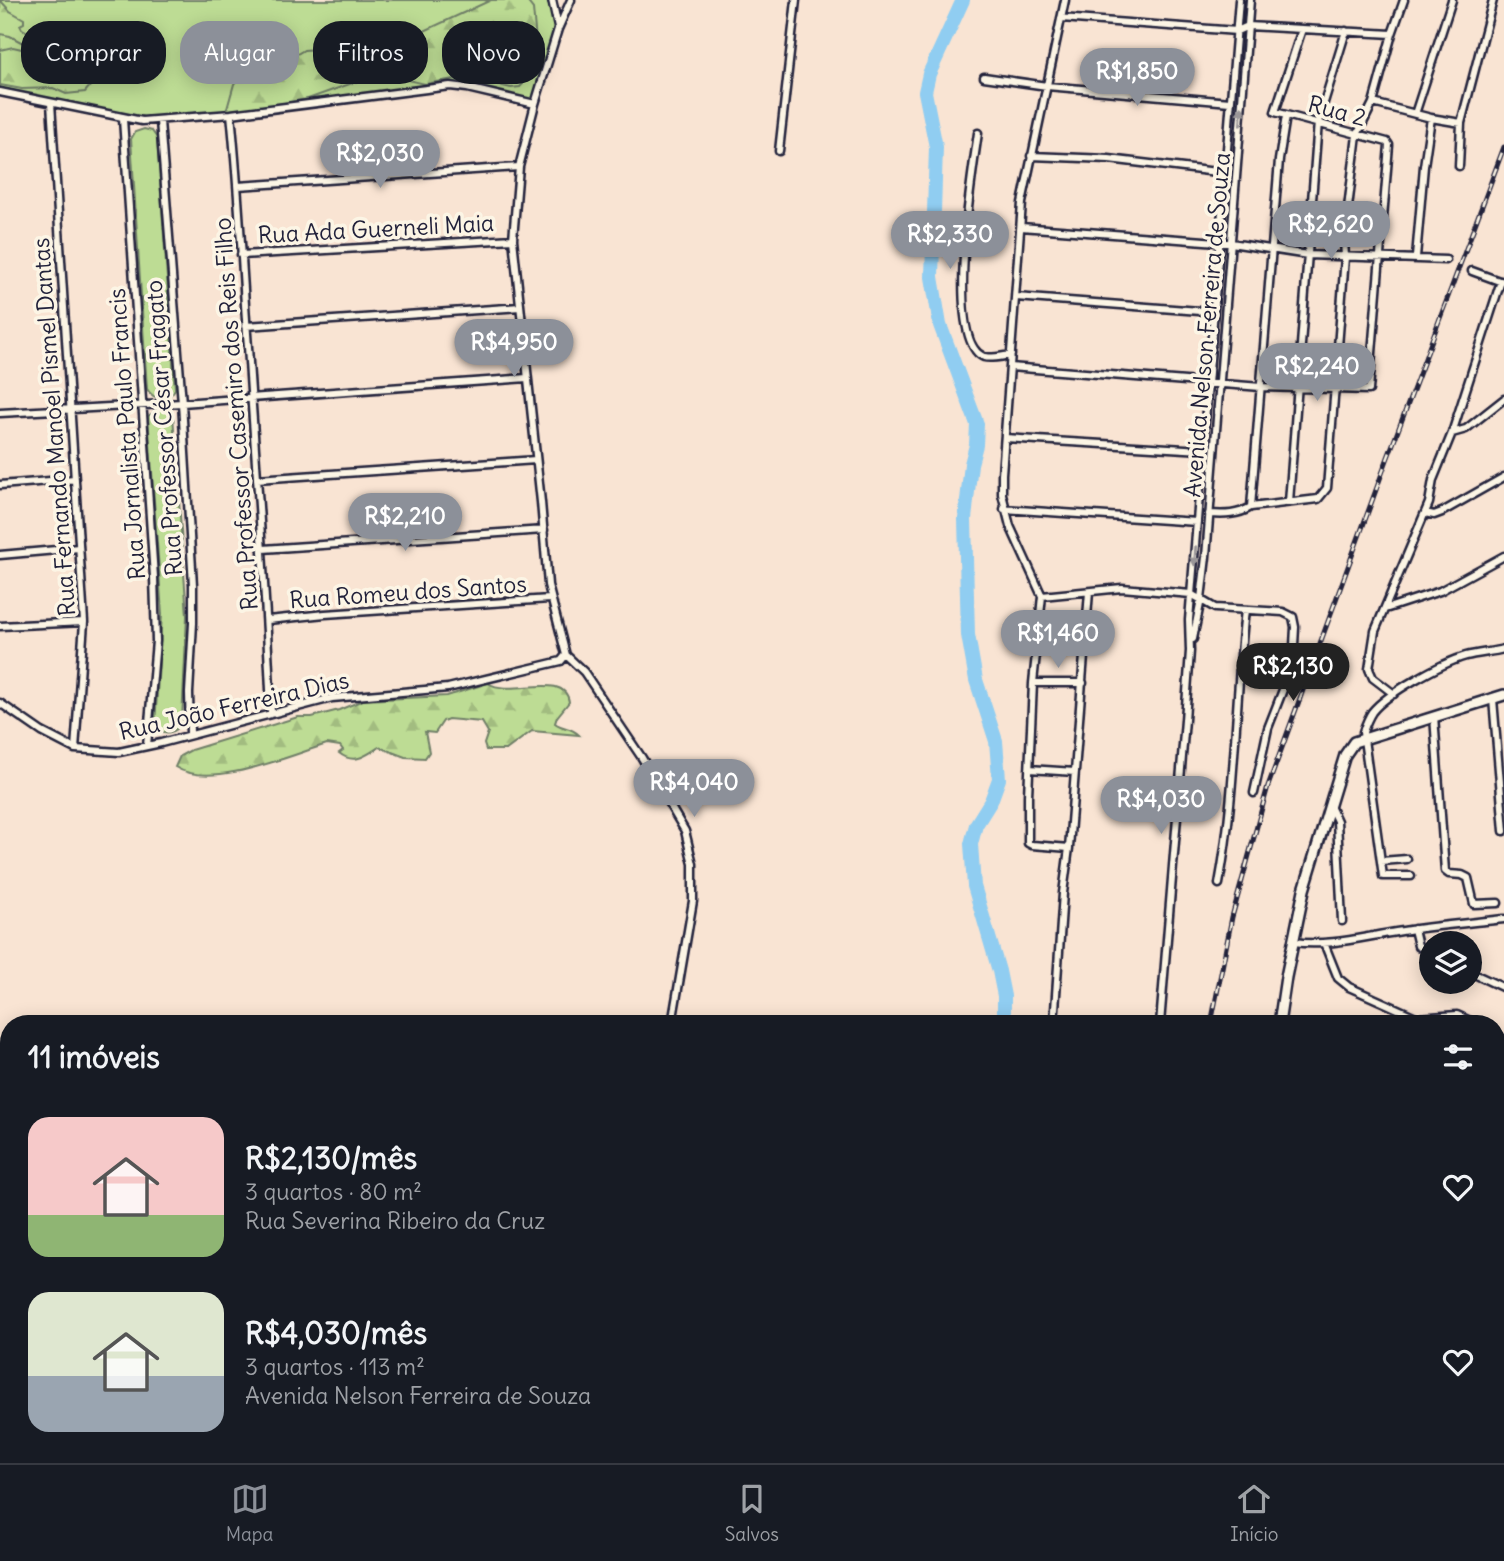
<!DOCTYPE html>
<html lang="pt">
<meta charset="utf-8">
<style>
:root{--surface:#171b24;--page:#242831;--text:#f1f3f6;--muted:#9ea1a6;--line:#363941;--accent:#8c9099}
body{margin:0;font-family:Delius,sans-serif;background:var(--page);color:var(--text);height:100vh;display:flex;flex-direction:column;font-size:26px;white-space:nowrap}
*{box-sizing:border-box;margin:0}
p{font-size:23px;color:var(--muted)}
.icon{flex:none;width:38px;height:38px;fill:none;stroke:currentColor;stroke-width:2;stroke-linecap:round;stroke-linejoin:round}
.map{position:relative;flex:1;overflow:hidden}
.sheet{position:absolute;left:0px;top:1015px;width:1505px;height:448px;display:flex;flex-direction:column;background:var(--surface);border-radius:28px 28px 0 0;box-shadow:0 4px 18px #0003}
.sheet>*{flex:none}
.hud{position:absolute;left:21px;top:21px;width:700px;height:63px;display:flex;gap:14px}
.tools{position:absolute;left:1419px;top:931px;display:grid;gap:14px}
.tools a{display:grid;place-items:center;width:63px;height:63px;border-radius:50%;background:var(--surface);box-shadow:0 4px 18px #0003;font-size:35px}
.price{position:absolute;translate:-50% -60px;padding:0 16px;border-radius:24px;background:var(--accent);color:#fff;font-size:23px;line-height:46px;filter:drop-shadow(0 2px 4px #0008)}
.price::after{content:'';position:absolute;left:50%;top:42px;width:21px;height:16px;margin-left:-10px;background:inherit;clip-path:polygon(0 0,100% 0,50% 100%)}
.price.on{background:#222;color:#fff}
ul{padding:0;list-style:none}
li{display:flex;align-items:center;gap:21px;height:175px;padding:0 28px}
li span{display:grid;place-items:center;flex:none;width:196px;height:140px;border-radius:21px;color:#555}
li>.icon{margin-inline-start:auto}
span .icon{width:84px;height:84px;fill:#fffc;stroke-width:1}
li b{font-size:30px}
h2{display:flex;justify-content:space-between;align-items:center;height:84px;padding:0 28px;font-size:30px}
.chip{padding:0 24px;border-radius:28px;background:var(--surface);box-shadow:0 4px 18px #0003;font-size:24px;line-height:63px}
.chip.on{background:var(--accent);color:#fff}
.dock{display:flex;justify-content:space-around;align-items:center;height:98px;border-top:2px solid var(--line);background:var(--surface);font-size:19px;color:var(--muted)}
.dock a{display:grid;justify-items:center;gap:4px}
.dock .on{color:var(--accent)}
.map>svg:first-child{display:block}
</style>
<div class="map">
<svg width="1504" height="1463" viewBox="0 0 1504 1463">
<defs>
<pattern id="forest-firs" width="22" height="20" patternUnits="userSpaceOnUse" patternTransform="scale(1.75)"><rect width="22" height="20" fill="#bddc94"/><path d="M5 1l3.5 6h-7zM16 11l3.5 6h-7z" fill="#a2bc80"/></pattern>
</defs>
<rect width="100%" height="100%" fill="#f9e4d3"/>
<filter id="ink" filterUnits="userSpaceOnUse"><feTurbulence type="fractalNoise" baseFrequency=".0143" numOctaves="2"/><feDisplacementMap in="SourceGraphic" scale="14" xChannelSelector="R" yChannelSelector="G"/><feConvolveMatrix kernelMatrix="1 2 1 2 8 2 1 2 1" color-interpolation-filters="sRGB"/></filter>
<g filter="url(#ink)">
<path fill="#bddc94" stroke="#707f68" stroke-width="2" d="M0 0H552L558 29 535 104 458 86 142 121 0 92Z
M144 129 152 131 157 138 175 389C168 401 154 401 147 389L131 139 135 132Z
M160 409 173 415 187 616 182 721C176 735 163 736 155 725L162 614 148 416Z
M1504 1399V1463H1420L1424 1454H1496V1402Z"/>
<path fill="url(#forest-firs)" stroke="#707f68" stroke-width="2" d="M0 0 10 11 24 19V23L20 25 22 29 65 52 49 53V62L54 64 61 61 84 73 103 74 105 77 96 79 85 92 66 94 53 88 22 89 0 85V50L13 47 35 52 36 50 10 36 0 34Z
M491 0H526L533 9 538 63 535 71 520 87 511 88 483 81 454 79 425 84 399 78 369 77 308 99 266 106 253 113 228 119 225 116 234 84 240 75 246 71 270 70 304 50 330 48 365 40H405Z
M488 683C511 698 565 670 569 702L557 717 555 723C562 729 570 726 579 735L532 731 506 750H486L484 744 488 732 482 722 448 719 443 721 435 733 425 732 429 752 425 758 405 757 379 747C365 756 354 765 339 753L343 750 340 746 327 744C288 756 211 790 175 767L180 756 191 750 298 717H312L339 710 363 700 447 696Z
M1504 1288V1399L1496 1402V1297Z
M450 1454H547L530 1463H456Z
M1310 1454H1424L1420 1463H1302Z"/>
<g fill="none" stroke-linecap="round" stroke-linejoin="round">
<path stroke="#90cdf1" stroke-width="14" d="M963 0 929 74 925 92 936 147 932 277 940 325 977 424 976 445 971 464 965 519 968 635 976 680 996 741 999 779 991 801 976 825 971 844 974 886 999 971 1004 996V1024
M1496 1301 1504 1282
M882 1463 883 1454
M1338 1463 1347 1454"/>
<defs>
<path id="street" d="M552 0 558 27
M1065 0 1022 203 1002 474V494L1010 526 1042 596 1033 683 1028 796V843L1032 845 1069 848
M1061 18 1237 31 1248 26 1392 34
M984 77 1047 86 1230 102
M0 92 142 121 231 114 450 86 467 88 535 104
M51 103 84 622 75 749
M1373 103 1431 118 1461 123
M231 114C239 192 242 269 248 347 256 469 266 590 271 712
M1415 114 1452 0
M123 119 154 577 156 641 147 746
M160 121 182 403 193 585V623L189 693 190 734
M978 133C973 168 944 342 984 357 991 359 1003 356 1011 355
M779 151 796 0
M1031 156 1109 159 1225 173
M1459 166 1461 123 1493 0
M238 186 519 167
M1021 227 1231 243 1308 255 1446 260
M241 255 513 239
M1416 257 1424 166 1431 118
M1472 271 1502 282
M1016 297 1213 312
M246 326 520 307
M1010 367 1261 387 1369 390 1389 145 1387 142 1275 112 1302 29
M0 413 182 403 527 378
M1452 433 1466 429 1504 399
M1005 438 1202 450
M257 479 536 460
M0 485 75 479
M1289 502 1318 122 1346 31
M1251 507 1279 160 1286 116
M1004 509 1197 522
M1425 513 1434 515 1442 512 1504 477
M1209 514C1225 515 1238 515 1251 507L1318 499 1327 488 1345 257 1344 240 1357 135 1373 103 1392 34 1404 0
M263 549 544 530
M0 555 79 548
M1042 596 1122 588 1191 594 1215 608 1283 612 1293 617 1295 627 1293 664 1268 728 1254 793
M1385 609 1440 591 1504 556
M268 620 325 614 550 599
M0 626 84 622
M1193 639 1201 599 1206 557 1250 0
M566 655 548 585 541 502 513 239 519 167 535 104 558 29 571 0
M566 655 584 672 642 758 685 831 693 864V901L672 1024
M1033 683H1083
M1394 694 1373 678 1369 669 1375 631 1429 503 1433 480 1452 433 1501 281
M1493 699 1504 831
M0 703 42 732 75 749 119 752 161 743 332 698 448 688 561 661 566 655
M1434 716 1445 871 1449 874 1462 875 1468 878 1474 904 1498 903
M1029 769 1075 772
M1330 806 1337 821 1342 921
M1381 861 1407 859
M1411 876H1383L1363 732C1365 726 1368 718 1372 712 1387 693 1442 663 1466 656 1478 653 1492 652 1504 649
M1219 884C1236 794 1235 701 1245 610
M1414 929 1418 946 1432 953
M1294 942C1327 947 1363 937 1396 932 1432 926 1468 923 1504 919
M1324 943 1338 978 1349 987 1418 1018 1457 1015 1477 1024
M1470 972 1504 988
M1054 1024 1063 893 1069 848 1089 592
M1160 1024 1185 720 1190 651 1189 620 1239 0
M1496 1041 1504 1039
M0 1169 9 1179
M1496 1196 1504 1192
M0 1245 9 1256
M0 1281 9 1261
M0 1424 9 1404
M612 1454 616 1463
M1126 1454 1127 1463
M1234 1454 1235 1463
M26 1463 29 1454
M84 1463 88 1454
M143 1463 147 1454
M199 1463 203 1454
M257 1463 260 1454
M314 1463 318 1454
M929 1463 930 1454
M972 1463 973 1454
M1022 1463 1023 1454"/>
<path id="secondary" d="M1279 1024 1286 977 1304 890 1345 755 1354 742 1504 695"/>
</defs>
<use href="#street" stroke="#22223b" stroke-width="11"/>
<use href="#secondary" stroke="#22223b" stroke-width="14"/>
<use href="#street" stroke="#fcf5e5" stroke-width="6"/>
<use href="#secondary" stroke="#fcf5e5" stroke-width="9"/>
<defs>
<path id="rail" d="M1211 1024 1232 917 1268 786 1384 468 1504 147
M1207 1454 1208 1463"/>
</defs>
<use href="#rail" stroke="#22223b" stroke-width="5"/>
<use href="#rail" stroke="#fcf5e5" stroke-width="2.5" stroke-dasharray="8" stroke-linecap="butt"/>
</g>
<defs><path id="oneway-solid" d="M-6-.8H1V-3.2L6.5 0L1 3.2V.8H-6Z" transform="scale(1.75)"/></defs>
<g fill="#9a9698">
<use href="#oneway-solid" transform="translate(1241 116) rotate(-86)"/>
<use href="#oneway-solid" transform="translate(1195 556) rotate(94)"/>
</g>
</g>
<g text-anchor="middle" stroke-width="7" stroke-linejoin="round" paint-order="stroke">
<g font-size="23" fill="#22223b" stroke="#fcf5e5">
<text transform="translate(1337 111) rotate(15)" y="8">Rua 2</text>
<text transform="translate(376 229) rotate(-3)" y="8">Rua Ada Guerneli Maia</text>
<text transform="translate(1207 325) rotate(-85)" y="8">Avenida Nelson Ferreira de Souza</text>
<text transform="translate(236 414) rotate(-94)" y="8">Rua Professor Casemiro dos Reis Filho</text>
<text transform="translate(54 427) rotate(-94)" y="8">Rua Fernando Manoel Pismel Dantas</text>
<text transform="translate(164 428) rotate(-94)" y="8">Rua Professor César Fragato</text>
<text transform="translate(127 434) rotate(-94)" y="8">Rua Jornalista Paulo Francis</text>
<text transform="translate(408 592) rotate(-4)" y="8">Rua Romeu dos Santos</text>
<text transform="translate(234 706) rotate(-13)" y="8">Rua João Ferreira Dias</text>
</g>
</g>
</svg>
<div class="tools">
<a><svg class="icon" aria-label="layers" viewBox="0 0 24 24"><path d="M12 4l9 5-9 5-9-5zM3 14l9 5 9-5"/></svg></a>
</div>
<b class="price" style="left:1137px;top:108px">R$1,850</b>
<b class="price" style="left:380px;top:190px">R$2,030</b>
<b class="price" style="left:1331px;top:261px">R$2,620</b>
<b class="price" style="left:950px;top:271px">R$2,330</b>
<b class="price" style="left:514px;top:379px">R$4,950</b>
<b class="price" style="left:1317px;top:403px">R$2,240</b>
<b class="price" style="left:405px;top:553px">R$2,210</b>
<b class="price" style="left:1058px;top:670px">R$1,460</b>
<b class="price on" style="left:1293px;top:703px">R$2,130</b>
<b class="price" style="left:694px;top:819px">R$4,040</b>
<b class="price" style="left:1161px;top:836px">R$4,030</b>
<div class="hud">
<a class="chip">Comprar</a>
<a class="chip on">Alugar</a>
<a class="chip">Filtros</a>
<a class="chip">Novo</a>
</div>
<section class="sheet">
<h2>11 imóveis<svg class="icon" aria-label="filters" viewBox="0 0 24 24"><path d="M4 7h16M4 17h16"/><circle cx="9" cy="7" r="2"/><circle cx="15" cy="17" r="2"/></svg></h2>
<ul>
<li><span style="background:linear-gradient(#f6c9c9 70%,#8fb573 0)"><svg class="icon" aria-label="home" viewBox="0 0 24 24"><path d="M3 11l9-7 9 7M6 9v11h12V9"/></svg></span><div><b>R$2,130/mês</b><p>3 quartos · 80 m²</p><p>Rua Severina Ribeiro da Cruz</p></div><svg class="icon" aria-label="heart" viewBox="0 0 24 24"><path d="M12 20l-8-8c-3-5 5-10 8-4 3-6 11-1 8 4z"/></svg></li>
<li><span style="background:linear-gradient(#dfe7d0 60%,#9aa5b1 0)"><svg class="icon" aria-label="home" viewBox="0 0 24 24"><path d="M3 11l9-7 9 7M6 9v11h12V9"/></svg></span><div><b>R$4,030/mês</b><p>3 quartos · 113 m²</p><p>Avenida Nelson Ferreira de Souza</p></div><svg class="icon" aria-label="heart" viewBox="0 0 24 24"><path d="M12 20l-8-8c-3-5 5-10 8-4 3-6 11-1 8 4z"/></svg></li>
</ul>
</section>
</div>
<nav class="dock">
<a class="on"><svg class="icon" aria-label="map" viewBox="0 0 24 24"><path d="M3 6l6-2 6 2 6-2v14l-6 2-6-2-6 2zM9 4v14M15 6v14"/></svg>Mapa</a>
<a><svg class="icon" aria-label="saved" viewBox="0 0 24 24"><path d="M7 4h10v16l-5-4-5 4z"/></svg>Salvos</a>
<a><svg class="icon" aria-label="home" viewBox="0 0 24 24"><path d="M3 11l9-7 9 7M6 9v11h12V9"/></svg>Início</a>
</nav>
